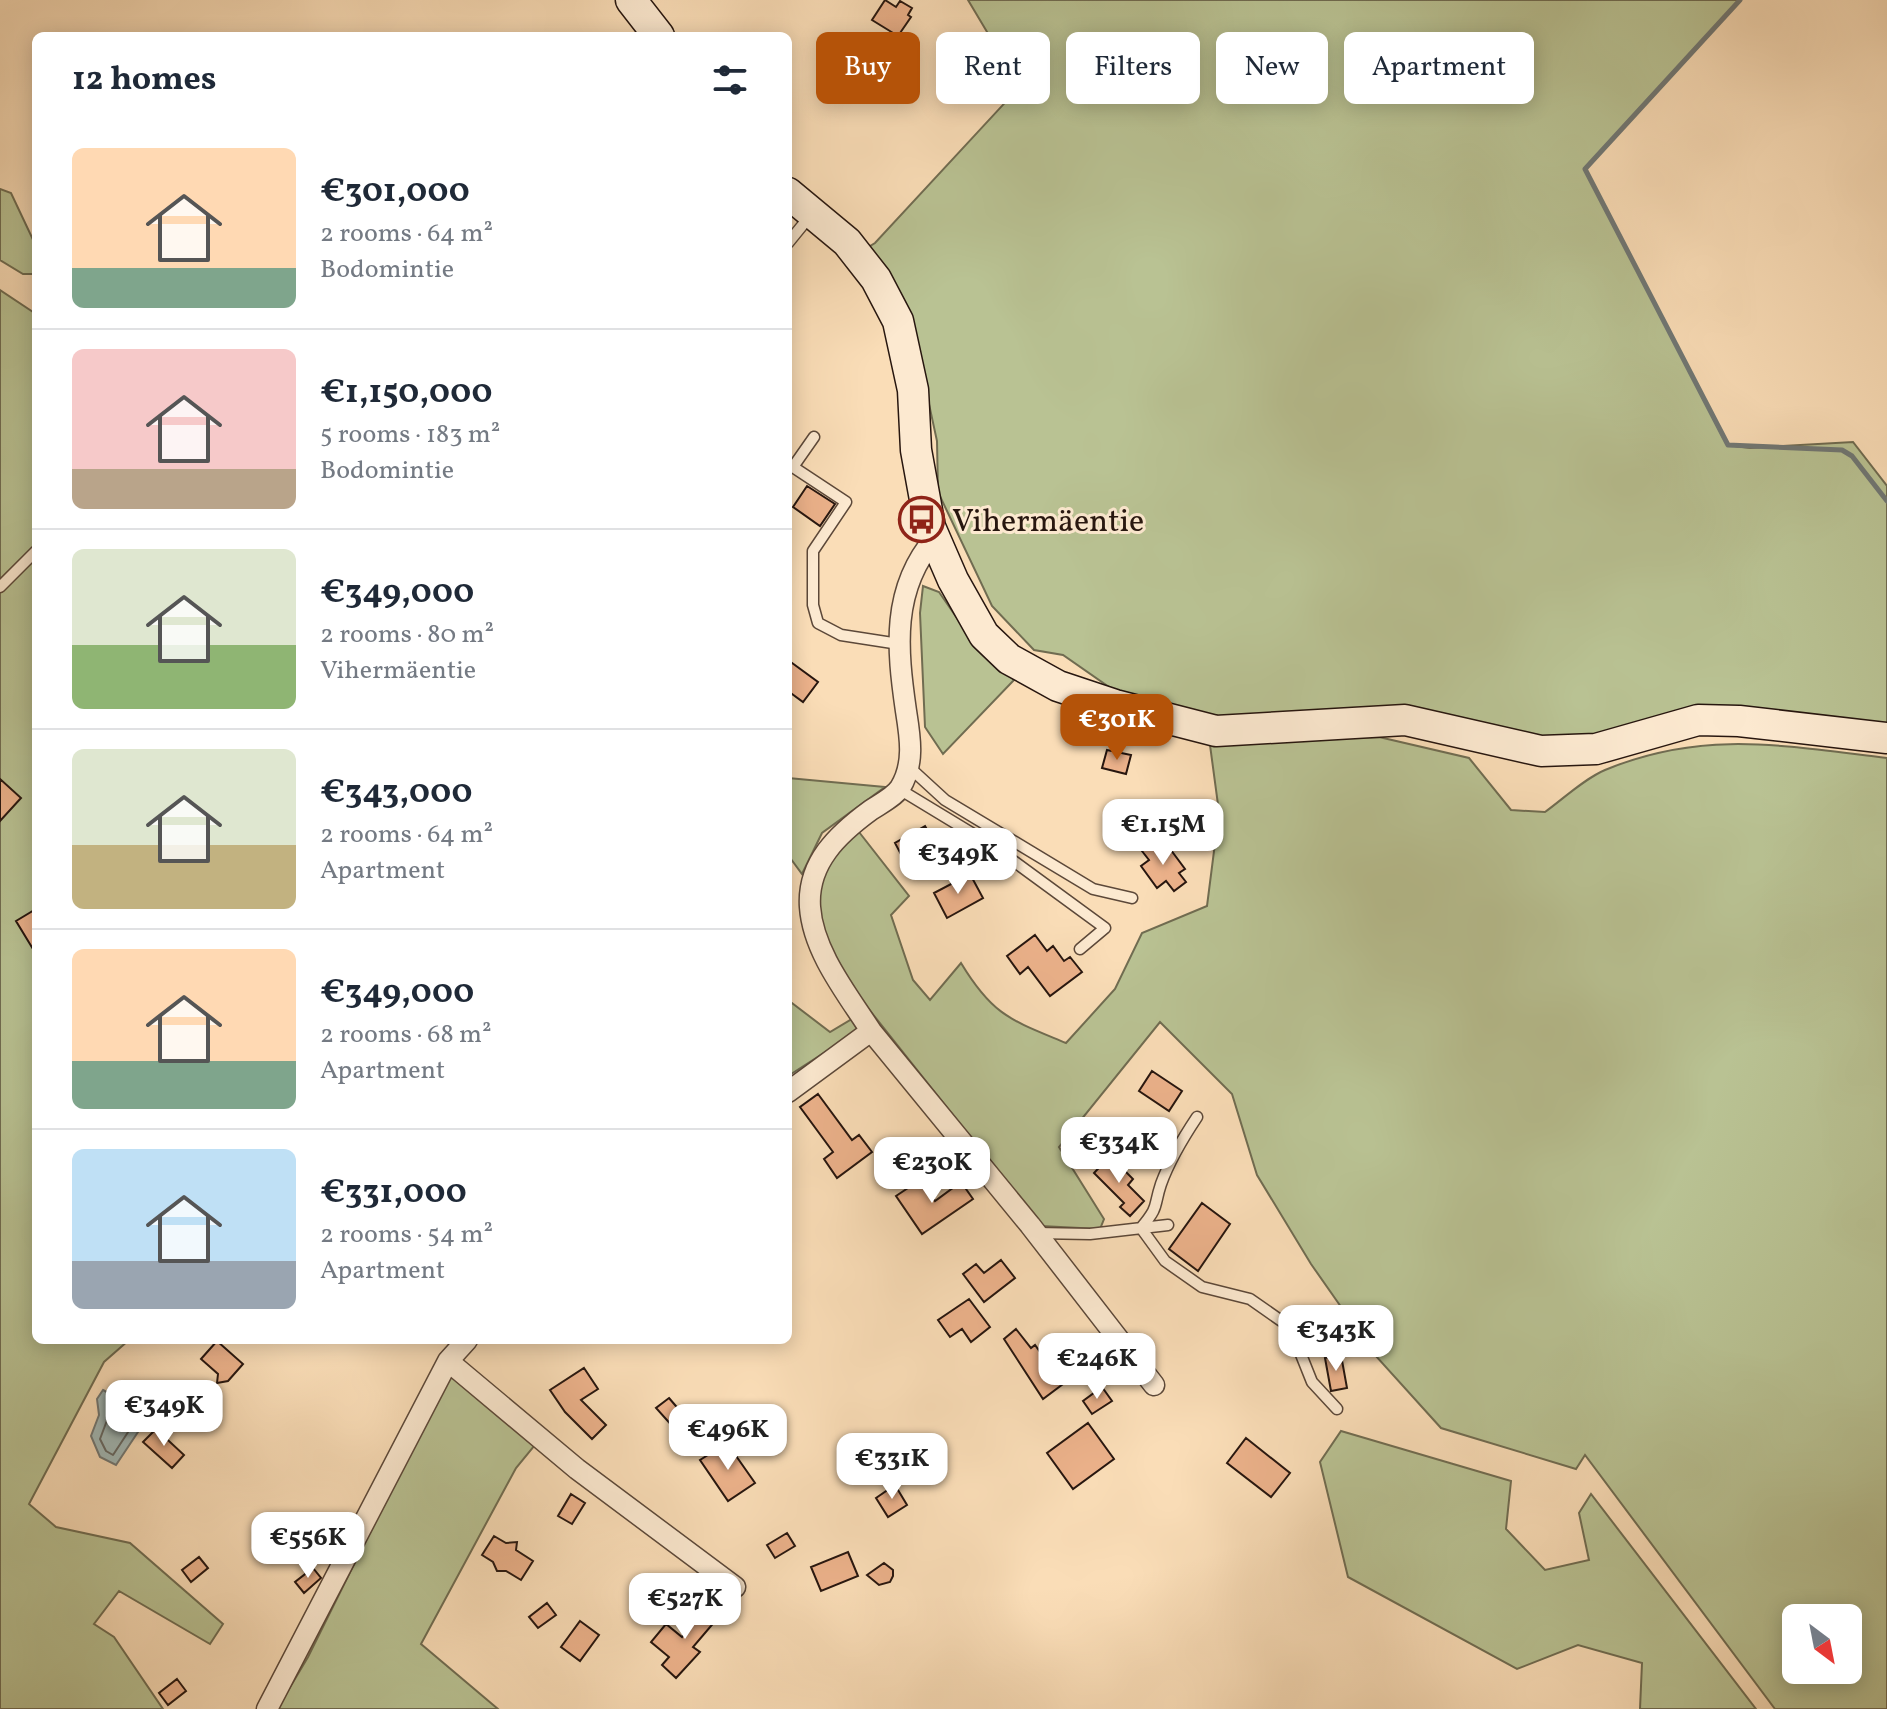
<!DOCTYPE html>
<meta charset="utf-8">
<style>
:root{--surface:#fff;--page:#f6f6f7;--text:#1f2937;--muted:#747a83;--line:#e0e1e3;--accent:#b45309}
body{margin:0;font-family:Vollkorn,serif;background:var(--page);color:var(--text);height:100vh;display:flex;flex-direction:column;font-size:30px;white-space:nowrap}
*{box-sizing:border-box;margin:0}
p{font-size:26px;color:var(--muted)}
.icon{flex:none;width:44px;height:44px;fill:none;stroke:currentColor;stroke-width:2;stroke-linecap:round;stroke-linejoin:round}
.map{position:relative;flex:1;overflow:hidden}
.sheet{position:absolute;left:32px;top:32px;width:760px;height:1312px;display:flex;flex-direction:column;background:var(--surface);border-radius:12px;box-shadow:0 4px 20px #0003}
.sheet>*{flex:none}
.hud{position:absolute;left:816px;top:32px;width:760px;height:72px;display:flex;gap:16px}
.needle{width:52px;rotate:148deg}
.controls{position:absolute;left:1782px;top:1604px;display:grid;gap:16px}
.controls a{display:grid;place-items:center;width:80px;height:80px;border-radius:12px;background:var(--surface);box-shadow:0 4px 20px #0003;font-size:40px}
.price{position:absolute;translate:-50% -68px;padding:0 18px;border-radius:16px;background:#fff;color:#222;font-size:26px;line-height:52px;filter:drop-shadow(0 2px 4px #0008)}
.price::after{content:'';position:absolute;left:50%;top:48px;width:24px;height:18px;margin-left:-12px;background:inherit;clip-path:polygon(0 0,100% 0,50% 100%)}
.price.on{background:var(--accent);color:#fff}
ul{padding:0;list-style:none}
li{display:flex;align-items:center;gap:24px;height:200px;padding:0 40px}
li+li{border-top:2px solid var(--line)}
li span{display:grid;place-items:center;flex:none;width:224px;height:160px;border-radius:12px;color:#555}
li>.icon{margin-inline-start:auto}
span .icon{width:96px;height:96px;fill:#fffc;stroke-width:1}
li b{font-size:34px}
h2{display:flex;justify-content:space-between;align-items:center;height:96px;padding:0 40px;font-size:34px}
.chip{padding:0 28px;border-radius:12px;background:var(--surface);box-shadow:0 4px 20px #0003;font-size:28px;line-height:72px}
.chip.on{background:var(--accent);color:#fff}
.map>svg:first-child{display:block}
</style>
<div class="map">
<svg width="1887" height="1709" viewBox="0 0 1887 1709">
<rect width="100%" height="100%" fill="#faddb7"/>
<filter id="stains"><feTurbulence type="fractalNoise" baseFrequency=".0025" numOctaves="4"/><feColorMatrix values="0 0 0 0 .2 0 0 0 0 .09 0 0 0 0 .02 0 0 0 .5 -.17"/></filter>
<radialGradient id="worn" r=".72"><stop offset=".6" stop-color="#630" stop-opacity="0"/><stop offset="1" stop-color="#630" stop-opacity=".3"/></radialGradient>
<path fill="#b9c293" stroke="#706c51" stroke-width="2" fill-rule="evenodd" d="M968 0H1740L1585 169 1727 445 1750 448 1853 442 1887 486V726L1725 709 1583 741 1201 715 1112 689 1063 655 1034 650 992 606 938 492 937 441 921 367 867 248 875 243 1026 80 999 52Z
M0 189 11 193 36 246V274H23L0 260Z
M0 290 36 314V1340H129L104 1362 29 1504 56 1527 130 1543 223 1624 210 1644 119 1591 94 1624 114 1637 163 1709H0Z
M923 586 939 592 966 631 1014 680 943 754 925 727 920 613Z
M1379 737 1469 758 1511 810 1545 812C1563 799 1584 779 1605 770 1703 729 1786 746 1887 758V1709H1775L1585 1455 1576 1469 1441 1428 1374 1354 1311 1264 1257 1175 1232 1094 1160 1022 1059 1147 1104 1219 1100 1229 1041 1226 848 983 825 934 819 910V880L828 854 859 832 909 896 891 915 913 980 930 1000 961 963C993 1016 1011 1020 1066 1043L1115 989 1142 933 1207 906 1219 812 1210 745 1242 740ZM1796 1618H1848V1670H1796Z
M788 778 885 787 822 833 802 874 788 855Z
M788 1000 830 1032 852 1019 858 1031 788 1076Z
M449 1373 535 1445 516 1468 421 1644 498 1709H277L308 1657Z
M1341 1431 1511 1481 1506 1529 1545 1570 1589 1560 1579 1513 1591 1494 1756 1709H1640L1642 1663 1578 1645 1517 1669 1348 1577 1320 1462Z"/>
<path fill="#a2bab9" stroke="#717875" stroke-width="2" d="M103 1390 116 1397 117 1409 139 1408 146 1420 116 1465 100 1457 91 1436 99 1415 97 1399Z"/>
<g fill="none" stroke-linecap="round" stroke-linejoin="round">
<path stroke="#646864" stroke-width="2" d="M109 1415 121 1418 132 1415 136 1420 113 1455 106 1451 100 1439Z"/>
<path stroke="#717875" stroke-width="5" d="M1740 0 1585 169 1728 445 1842 450 1852 456 1887 501"/>
</g>
<path fill="#ecb28b" stroke="#27160f" stroke-width="2" d="M885 0 896 7 900 1 912 8 908 15 911 17 898 36 872 20Z
M807 486 835 504 820 526 793 507Z
M788 660 818 682 803 702 788 691Z
M1107 750 1131 755 1126 774 1102 768Z
M0 779 21 798 0 821Z
M925 826 937 847 906 864 895 843Z
M1165 842 1185 869 1179 873 1186 882 1174 891 1166 881 1157 888 1141 866 1149 860 1142 851 1154 843 1158 848Z
M970 874 983 898 947 918 934 893Z
M36 909V954L16 921Z
M1035 935 1047 951 1053 946 1064 961 1070 957 1082 972 1050 996 1028 967 1020 974 1007 956Z
M1152 1071 1182 1091 1169 1111 1139 1091Z
M818 1094 852 1140 859 1135 872 1152 837 1178 824 1159 833 1152 800 1107Z
M1110 1156 1133 1179 1128 1185 1144 1201 1130 1216 1120 1207 1124 1203 1094 1173Z
M920 1180 935 1201 961 1182 973 1199 922 1234 896 1196Z
M1202 1203 1230 1224 1198 1271 1169 1249Z
M1001 1260 1015 1278 984 1302 963 1274 976 1264 984 1273Z
M969 1299 990 1327 971 1342 962 1329 950 1337 938 1320Z
M1016 1329 1031 1348 1035 1345 1063 1384 1043 1399 1004 1339Z
M217 1341 243 1364 228 1381 217 1383 218 1374 201 1359Z
M1341 1355 1347 1388 1331 1391 1325 1358Z
M584 1368 598 1389 581 1400 606 1425 592 1439 565 1412 550 1390Z
M1102 1387 1112 1401 1092 1414 1083 1401Z
M669 1398 687 1419 675 1429 656 1408Z
M1088 1423 1114 1459 1073 1489 1047 1453Z
M156 1429 184 1455 172 1468 143 1442Z
M1246 1438 1290 1473 1271 1497 1227 1463Z
M727 1443 755 1483 728 1501 700 1460Z
M895 1485 907 1505 888 1517 876 1498Z
M571 1494 585 1503 572 1524 558 1516Z
M787 1533 795 1546 775 1558 767 1545Z
M494 1536 506 1543 517 1542 516 1550 533 1561 521 1580 506 1571H497L493 1562 482 1555Z
M848 1552 858 1576 821 1591 811 1567Z
M199 1557 208 1568 191 1582 182 1570Z
M884 1563 893 1570V1576L890 1582 879 1585 867 1575Z
M313 1568 321 1578 304 1593 295 1582Z
M710 1602 722 1613 693 1647 700 1652 676 1678 662 1665 669 1657 651 1642 666 1624 682 1637Z
M547 1603 556 1615 538 1628 529 1617Z
M580 1621 599 1635 580 1661 561 1647Z
M177 1679 186 1691 168 1705 159 1693Z"/>
<g fill="none" stroke-linecap="round" stroke-linejoin="round">
<defs>
<path id="lane" d="M788 243 810 216
M814 437 793 467 846 502 813 551V605L818 623 841 635 899 644
M0 587 36 551
M909 767 945 800 1093 889 1132 898
M899 789 993 846 1105 928 1080 949
M1197 1117C1183 1138 1170 1159 1161 1184 1153 1208 1160 1205 1141 1228L1165 1261 1202 1287 1250 1299 1290 1327 1312 1382 1337 1409
M1036 1233 1090 1234 1168 1225"/>
<path id="street" d="M871 1031 1030 1225 1154 1385
M788 1092 871 1031C848 995 813 952 810 907 807 863 838 834 871 810 880 804 894 797 900 788 915 764 910 736 906 711 897 649 891 589 935 538
M448 1361 577 1469 735 1587
M267 1709 448 1361 467 1340"/>
<path id="secondary" d="M631 0 659 36
M788 193 847 242 876 279 898 321 913 390 916 450 930 527 953 580 984 635 1009 659 1058 686 1115 705 1216 731 1405 720 1541 751 1596 749 1698 720 1739 721 1887 738"/>
</defs>
<use href="#lane" stroke="#5c4839" stroke-width="13"/>
<use href="#street" stroke="#5c4839" stroke-width="23"/>
<use href="#secondary" stroke="#27160f" stroke-width="33"/>
<use href="#lane" stroke="#fce9d0" stroke-width="10"/>
<use href="#street" stroke="#fce9d0" stroke-width="20"/>
<use href="#secondary" stroke="#fce9d0" stroke-width="30"/>
</g>
<defs>
<symbol id="bus-ring" viewBox="-11 -11 22 22"><circle r="9.5" fill="#fce9d0" stroke="#8f2418" stroke-width="1.5"/><path d="M-5-6H5V4H4V6H2V4H-2V6H-4V4H-5ZM-3.5-4V0h7V-4ZM-3.5 1.2v1.5H-2V1.2ZM2 1.2v1.5H3.5V1.2Z" fill="#8f2418"/></symbol>
</defs>
<g fill-rule="evenodd">
<use href="#bus-ring" x="896" y="494" width="51" height="51"/>
</g>
<g text-anchor="middle" stroke-width="6" stroke-linejoin="round" paint-order="stroke">
<g font-size="32" fill="#27160f" stroke="#fce9d0" text-anchor="start">
<text x="952" y="531">Vihermäentie</text>
</g>
</g>
<rect width="100%" height="100%" filter="url(#stains)"/>
<rect width="100%" height="100%" fill="url(#worn)"/>
</svg>
<div class="controls">
<a><svg class="needle" viewBox="-14 -14 28 28"><path d="M0-13l5 13h-10z" fill="#e53935"/><path d="M0 13l5-13h-10z" fill="#747a83"/></svg></a>
</div>
<b class="price on" style="left:1117px;top:762px">€301K</b>
<b class="price" style="left:1163px;top:867px">€1.15M</b>
<b class="price" style="left:958px;top:896px">€349K</b>
<b class="price" style="left:1119px;top:1185px">€334K</b>
<b class="price" style="left:932px;top:1205px">€230K</b>
<b class="price" style="left:1336px;top:1373px">€343K</b>
<b class="price" style="left:1097px;top:1401px">€246K</b>
<b class="price" style="left:164px;top:1448px">€349K</b>
<b class="price" style="left:728px;top:1472px">€496K</b>
<b class="price" style="left:892px;top:1501px">€331K</b>
<b class="price" style="left:308px;top:1580px">€556K</b>
<b class="price" style="left:685px;top:1641px">€527K</b>
<div class="hud">
<a class="chip on">Buy</a>
<a class="chip">Rent</a>
<a class="chip">Filters</a>
<a class="chip">New</a>
<a class="chip">Apartment</a>
</div>
<section class="sheet">
<h2>12 homes<svg class="icon" aria-label="filters" viewBox="0 0 24 24"><path d="M4 7h16M4 17h16"/><circle cx="9" cy="7" r="2"/><circle cx="15" cy="17" r="2"/></svg></h2>
<ul>
<li><span style="background:linear-gradient(#ffd9b3 75%,#7fa58c 0)"><svg class="icon" aria-label="home" viewBox="0 0 24 24"><path d="M3 11l9-7 9 7M6 9v11h12V9"/></svg></span><div><b>€301,000</b><p>2 rooms · 64 m²</p><p>Bodomintie</p></div></li>
<li><span style="background:linear-gradient(#f6c9c9 75%,#b9a48a 0)"><svg class="icon" aria-label="home" viewBox="0 0 24 24"><path d="M3 11l9-7 9 7M6 9v11h12V9"/></svg></span><div><b>€1,150,000</b><p>5 rooms · 183 m²</p><p>Bodomintie</p></div></li>
<li><span style="background:linear-gradient(#dfe7d0 60%,#8fb573 0)"><svg class="icon" aria-label="home" viewBox="0 0 24 24"><path d="M3 11l9-7 9 7M6 9v11h12V9"/></svg></span><div><b>€349,000</b><p>2 rooms · 80 m²</p><p>Vihermäentie</p></div></li>
<li><span style="background:linear-gradient(#dfe7d0 60%,#c2b280 0)"><svg class="icon" aria-label="home" viewBox="0 0 24 24"><path d="M3 11l9-7 9 7M6 9v11h12V9"/></svg></span><div><b>€343,000</b><p>2 rooms · 64 m²</p><p>Apartment</p></div></li>
<li><span style="background:linear-gradient(#ffd9b3 70%,#7fa58c 0)"><svg class="icon" aria-label="home" viewBox="0 0 24 24"><path d="M3 11l9-7 9 7M6 9v11h12V9"/></svg></span><div><b>€349,000</b><p>2 rooms · 68 m²</p><p>Apartment</p></div></li>
<li><span style="background:linear-gradient(#bfe0f5 70%,#9aa5b1 0)"><svg class="icon" aria-label="home" viewBox="0 0 24 24"><path d="M3 11l9-7 9 7M6 9v11h12V9"/></svg></span><div><b>€331,000</b><p>2 rooms · 54 m²</p><p>Apartment</p></div></li>
</ul>
</section>
</div>
